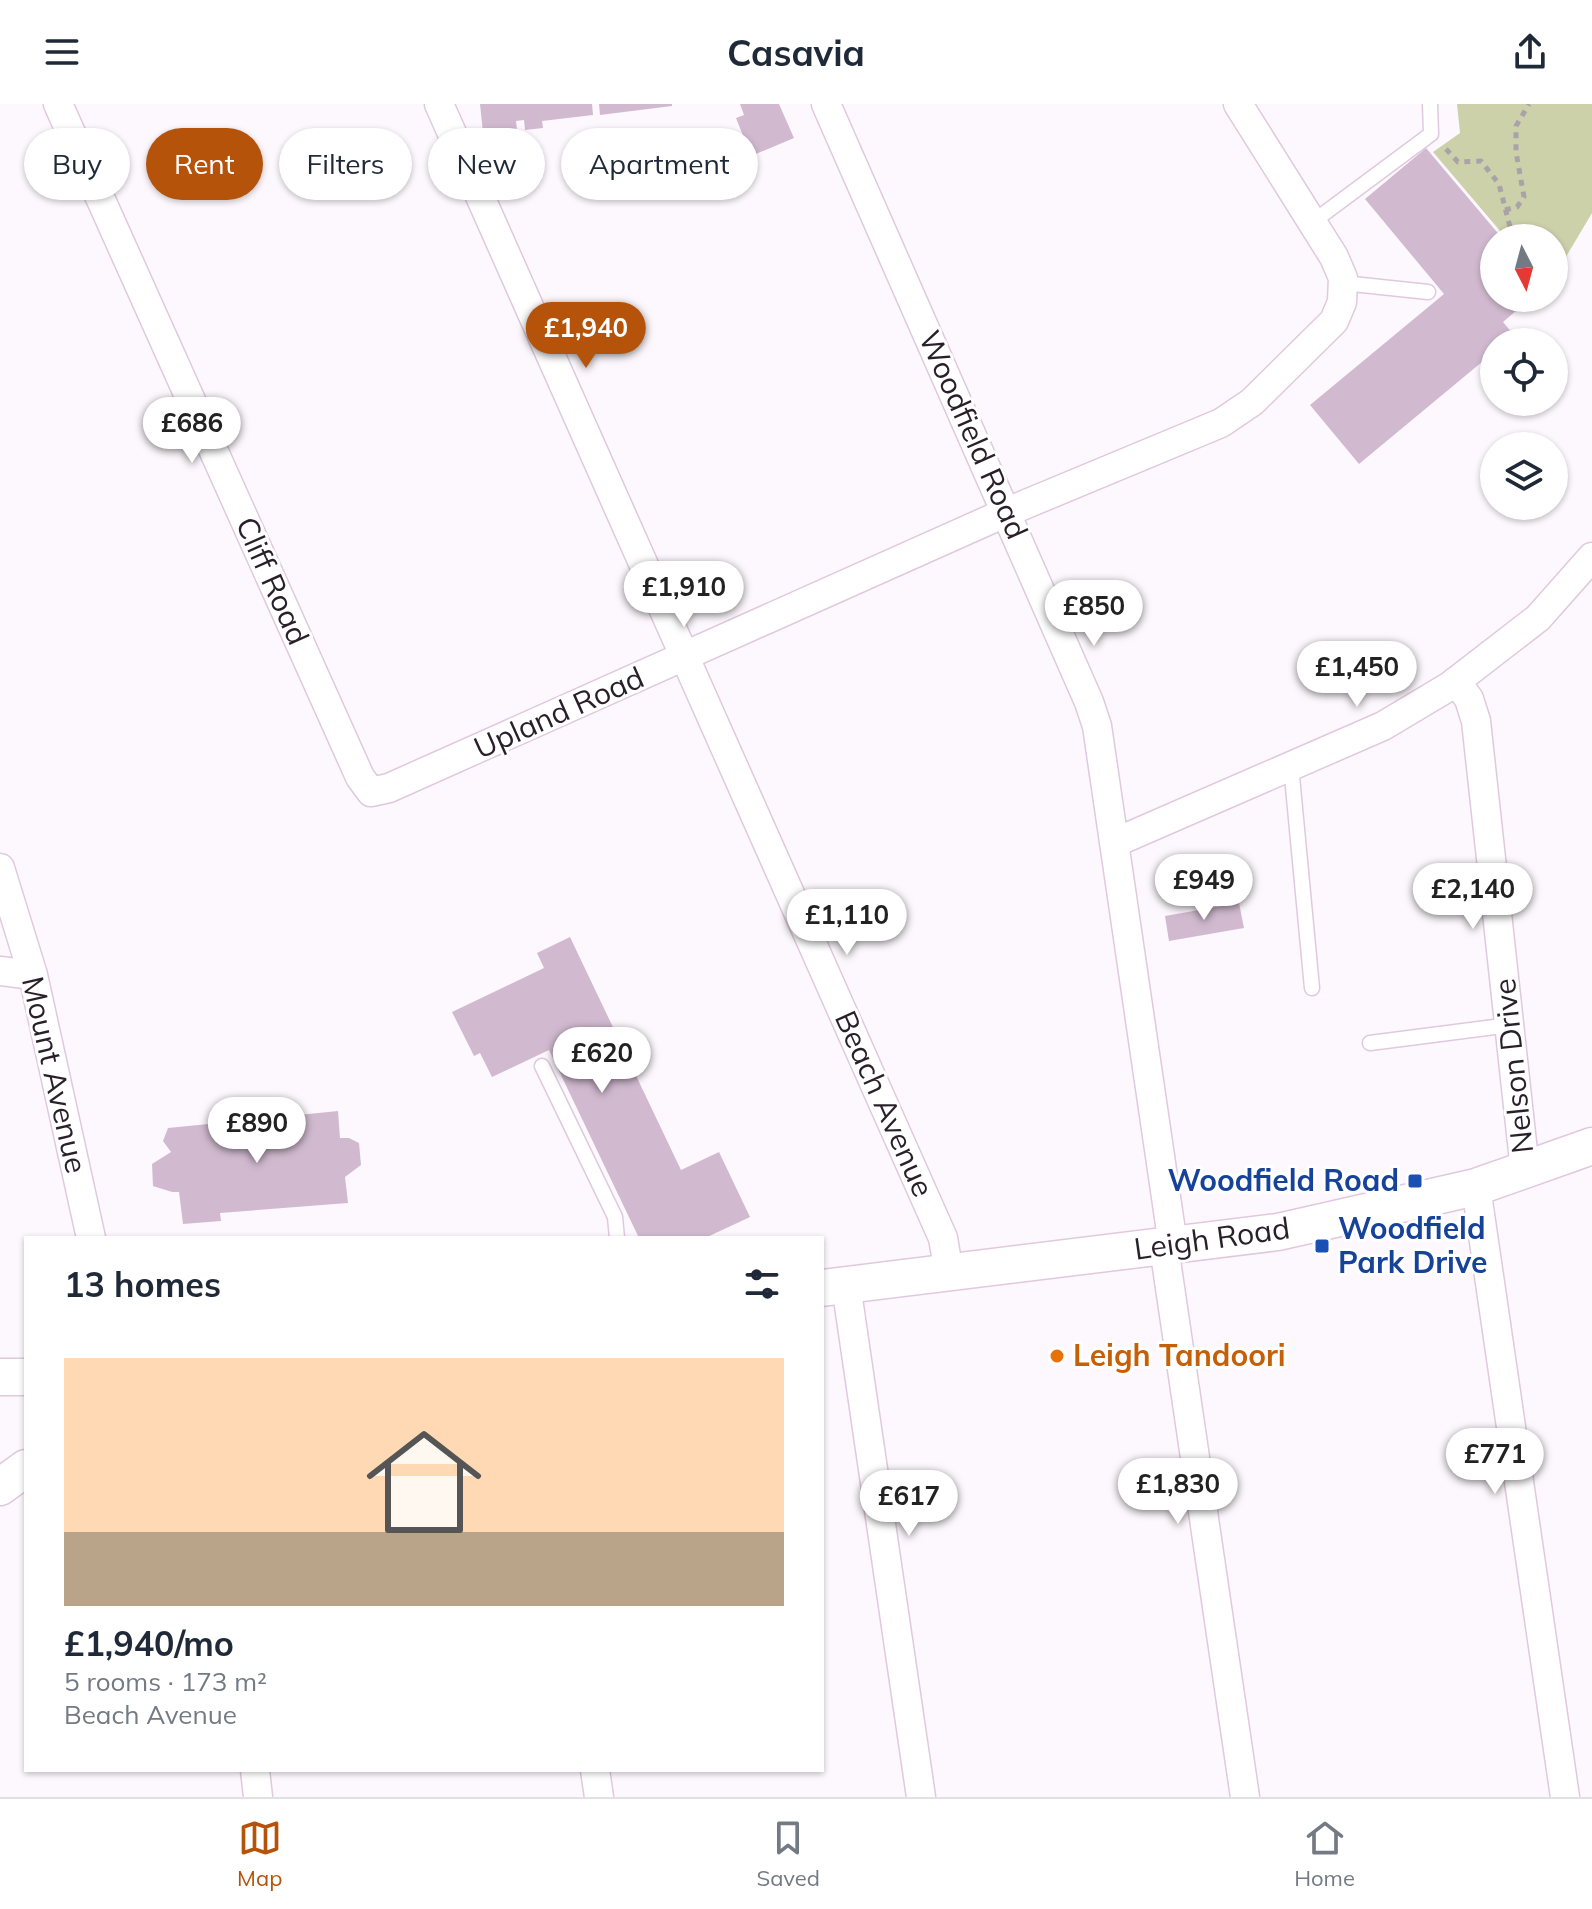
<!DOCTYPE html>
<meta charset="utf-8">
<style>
:root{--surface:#fff;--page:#f2f2f3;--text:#1f2937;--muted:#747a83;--line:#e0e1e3;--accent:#b45309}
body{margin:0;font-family:Mulish,sans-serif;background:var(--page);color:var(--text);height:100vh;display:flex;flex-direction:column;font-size:30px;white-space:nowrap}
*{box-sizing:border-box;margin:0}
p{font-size:26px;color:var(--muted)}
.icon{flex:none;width:44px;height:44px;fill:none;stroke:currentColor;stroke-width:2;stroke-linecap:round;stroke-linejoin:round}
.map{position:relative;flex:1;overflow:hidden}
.panel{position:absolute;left:24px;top:1132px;width:800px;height:536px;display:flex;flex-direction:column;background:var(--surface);border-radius:0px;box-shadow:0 2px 6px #0004}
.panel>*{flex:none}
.guide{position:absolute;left:24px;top:24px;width:800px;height:72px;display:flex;gap:16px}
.needle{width:52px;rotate:174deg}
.tools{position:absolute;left:1480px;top:120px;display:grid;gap:16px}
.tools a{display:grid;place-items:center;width:88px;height:88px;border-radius:50%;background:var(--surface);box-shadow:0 2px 6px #0004;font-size:40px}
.price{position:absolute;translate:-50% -68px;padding:0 18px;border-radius:28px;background:#fff;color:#222;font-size:26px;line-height:52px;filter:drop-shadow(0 2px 4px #0008)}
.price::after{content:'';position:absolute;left:50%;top:48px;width:24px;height:18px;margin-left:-12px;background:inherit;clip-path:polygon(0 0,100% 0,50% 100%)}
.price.on{background:var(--accent);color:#fff}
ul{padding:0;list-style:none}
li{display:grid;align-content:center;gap:16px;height:424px;padding:0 40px}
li+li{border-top:2px solid var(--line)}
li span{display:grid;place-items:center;height:248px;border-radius:0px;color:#555}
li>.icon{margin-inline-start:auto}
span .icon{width:144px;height:144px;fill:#fffc;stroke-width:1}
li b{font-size:34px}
h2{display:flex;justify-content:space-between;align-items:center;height:96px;padding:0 40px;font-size:34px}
.tag{padding:0 28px;border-radius:36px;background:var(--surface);box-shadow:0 2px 6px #0004;font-size:28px;line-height:72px}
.tag.on{background:var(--accent);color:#fff}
header{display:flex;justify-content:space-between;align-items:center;height:104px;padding:0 40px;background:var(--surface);font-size:36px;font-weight:700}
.tab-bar{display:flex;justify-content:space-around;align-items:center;height:112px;border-top:2px solid var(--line);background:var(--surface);font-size:22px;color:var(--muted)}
.tab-bar a{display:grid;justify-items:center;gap:4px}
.tab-bar .on{color:var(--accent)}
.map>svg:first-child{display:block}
</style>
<header><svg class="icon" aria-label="menu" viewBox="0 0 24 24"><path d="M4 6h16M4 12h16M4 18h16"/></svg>Casavia<svg class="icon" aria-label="share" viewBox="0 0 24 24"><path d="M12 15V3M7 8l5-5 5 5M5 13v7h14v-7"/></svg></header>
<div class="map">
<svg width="1592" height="1693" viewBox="0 0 1592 1693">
<rect width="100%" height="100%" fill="#fdf8fd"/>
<path fill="#cdd1aa" d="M1457 0H1592V109L1554 173V134H1506L1433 48 1460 29Z"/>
<path fill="#d1bad0" d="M480 0H592L593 11 542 17 543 24 525 26 524 16 516 17 518 34 484 38Z
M599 0H672V2L600 11Z
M740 0H779L794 34 751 52 736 14 744 11Z
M1426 44 1502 134H1494V194H1531L1503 218 1514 231 1506 238H1494V248L1359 360 1310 301 1444 190 1365 95Z
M1239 799 1244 824 1169 837 1165 812Z
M570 833 681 1066 719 1048 750 1113 705 1134H639L549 946 492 973 480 949 474 952 452 908 544 864 537 849Z
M338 1007 340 1034H349L359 1039 361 1061 345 1073 348 1099 220 1109 221 1117 183 1120 179 1088H172L153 1082 152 1060 171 1048 163 1037 168 1024Z"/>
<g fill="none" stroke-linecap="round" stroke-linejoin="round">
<defs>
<path id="service" d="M1314 117 1431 30 1430 0
M1343 179 1428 188
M1291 662 1312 884
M1370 939 1510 921
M542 962 615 1113 617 1134"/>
<path id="minor" d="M58 0 360 673 371 688 389 684 1007 408 1221 319 1252 298 1334 217 1342 198 1343 174 1334 153 1238 0
M439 0 943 1134 949 1169
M826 0 1089 598 1097 622 1173 1141
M1456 577 1469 595 1476 617 1525 1066
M1114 739 1383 622 1450 582 1538 514 1592 453
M0 764 33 871 91 1134
M0 867 33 871
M1476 1083 1565 1693
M1164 1143 1245 1693
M846 1181 921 1693
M255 1666 258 1693
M595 1666 599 1693"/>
<path id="tertiary" d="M822 1184 1278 1128 1476 1083 1592 1042
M0 1273H26
M0 1383 26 1364"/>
</defs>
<use href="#service" stroke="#e0c9df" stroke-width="17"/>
<use href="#minor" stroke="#e0c9df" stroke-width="31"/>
<use href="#tertiary" stroke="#e0c9df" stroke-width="39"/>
<path stroke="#a9a2a9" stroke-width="5" stroke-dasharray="6 6" stroke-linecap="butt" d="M1446 45 1458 58 1481 57 1499 80 1510 123 1520 134
M1505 106 1517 103 1524 93 1516 48V22L1529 0"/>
<use href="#service" stroke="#fff" stroke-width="14"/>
<use href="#minor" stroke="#fff" stroke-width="28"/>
<use href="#tertiary" stroke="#fff" stroke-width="36"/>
</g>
<g fill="#1a4fb4" stroke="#fff" stroke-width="3">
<rect x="1407" y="1069" width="16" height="16" rx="4"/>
<rect x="1314" y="1134" width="16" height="16" rx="4"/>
</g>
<circle fill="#e8710a" stroke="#fff" stroke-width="3" cx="1057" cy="1252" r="8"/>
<g text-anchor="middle" stroke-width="6" stroke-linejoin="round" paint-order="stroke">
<g font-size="30" fill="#281f28" stroke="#fff">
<text transform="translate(973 331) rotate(66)" y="10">Woodfield Road</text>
<text transform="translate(272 477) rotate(66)" y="10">Cliff Road</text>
<text transform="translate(559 609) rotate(-24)" y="10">Upland Road</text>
<text transform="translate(1514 962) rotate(-96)" y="10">Nelson Drive</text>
<text transform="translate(54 971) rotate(77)" y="10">Mount Avenue</text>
<text transform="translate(884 1000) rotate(66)" y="10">Beach Avenue</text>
<text transform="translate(1212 1135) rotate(-8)" y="10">Leigh Road</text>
</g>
<g font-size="30" font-weight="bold" fill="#164399" stroke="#fff" text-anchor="end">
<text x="1399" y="1087">Woodfield Road</text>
<text x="1338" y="1135" text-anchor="start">Woodfield<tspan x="1338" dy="34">Park Drive</tspan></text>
</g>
<g font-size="30" font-weight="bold" fill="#c56008" stroke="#fff" text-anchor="start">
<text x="1073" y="1262">Leigh Tandoori</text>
</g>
</g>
</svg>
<div class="tools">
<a><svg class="needle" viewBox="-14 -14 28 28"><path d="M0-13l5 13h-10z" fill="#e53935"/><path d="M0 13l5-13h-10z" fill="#747a83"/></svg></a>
<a><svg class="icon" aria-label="locate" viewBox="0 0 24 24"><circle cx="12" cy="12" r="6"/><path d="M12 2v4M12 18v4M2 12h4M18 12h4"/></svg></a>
<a><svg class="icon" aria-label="layers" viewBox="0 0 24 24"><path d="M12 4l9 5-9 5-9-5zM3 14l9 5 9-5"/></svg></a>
</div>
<b class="price on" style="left:586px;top:266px">£1,940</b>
<b class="price" style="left:192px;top:361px">£686</b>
<b class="price" style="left:684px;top:525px">£1,910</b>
<b class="price" style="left:1094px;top:544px">£850</b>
<b class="price" style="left:1357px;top:605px">£1,450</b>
<b class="price" style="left:1204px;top:818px">£949</b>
<b class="price" style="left:1473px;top:827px">£2,140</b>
<b class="price" style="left:847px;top:853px">£1,110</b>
<b class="price" style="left:602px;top:991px">£620</b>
<b class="price" style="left:257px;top:1061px">£890</b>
<b class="price" style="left:1495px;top:1392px">£771</b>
<b class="price" style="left:1178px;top:1422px">£1,830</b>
<b class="price" style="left:909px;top:1434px">£617</b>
<div class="guide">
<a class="tag">Buy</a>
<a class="tag on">Rent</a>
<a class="tag">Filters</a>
<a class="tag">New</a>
<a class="tag">Apartment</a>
</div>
<section class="panel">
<h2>13 homes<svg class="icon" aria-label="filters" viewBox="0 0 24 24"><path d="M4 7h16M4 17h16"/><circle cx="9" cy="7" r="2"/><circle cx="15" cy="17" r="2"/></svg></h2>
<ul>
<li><span style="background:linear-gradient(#ffd9b3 70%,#b9a48a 0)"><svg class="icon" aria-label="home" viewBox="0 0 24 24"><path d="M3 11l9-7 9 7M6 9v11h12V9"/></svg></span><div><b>£1,940/mo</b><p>5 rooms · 173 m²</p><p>Beach Avenue</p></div></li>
</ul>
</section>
</div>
<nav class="tab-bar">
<a class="on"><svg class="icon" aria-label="map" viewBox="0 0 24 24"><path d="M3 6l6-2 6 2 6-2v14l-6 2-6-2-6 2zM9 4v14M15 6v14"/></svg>Map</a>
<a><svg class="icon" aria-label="saved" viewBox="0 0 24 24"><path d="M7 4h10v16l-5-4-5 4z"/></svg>Saved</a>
<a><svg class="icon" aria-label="home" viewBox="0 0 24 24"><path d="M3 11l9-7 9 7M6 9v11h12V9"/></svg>Home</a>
</nav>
